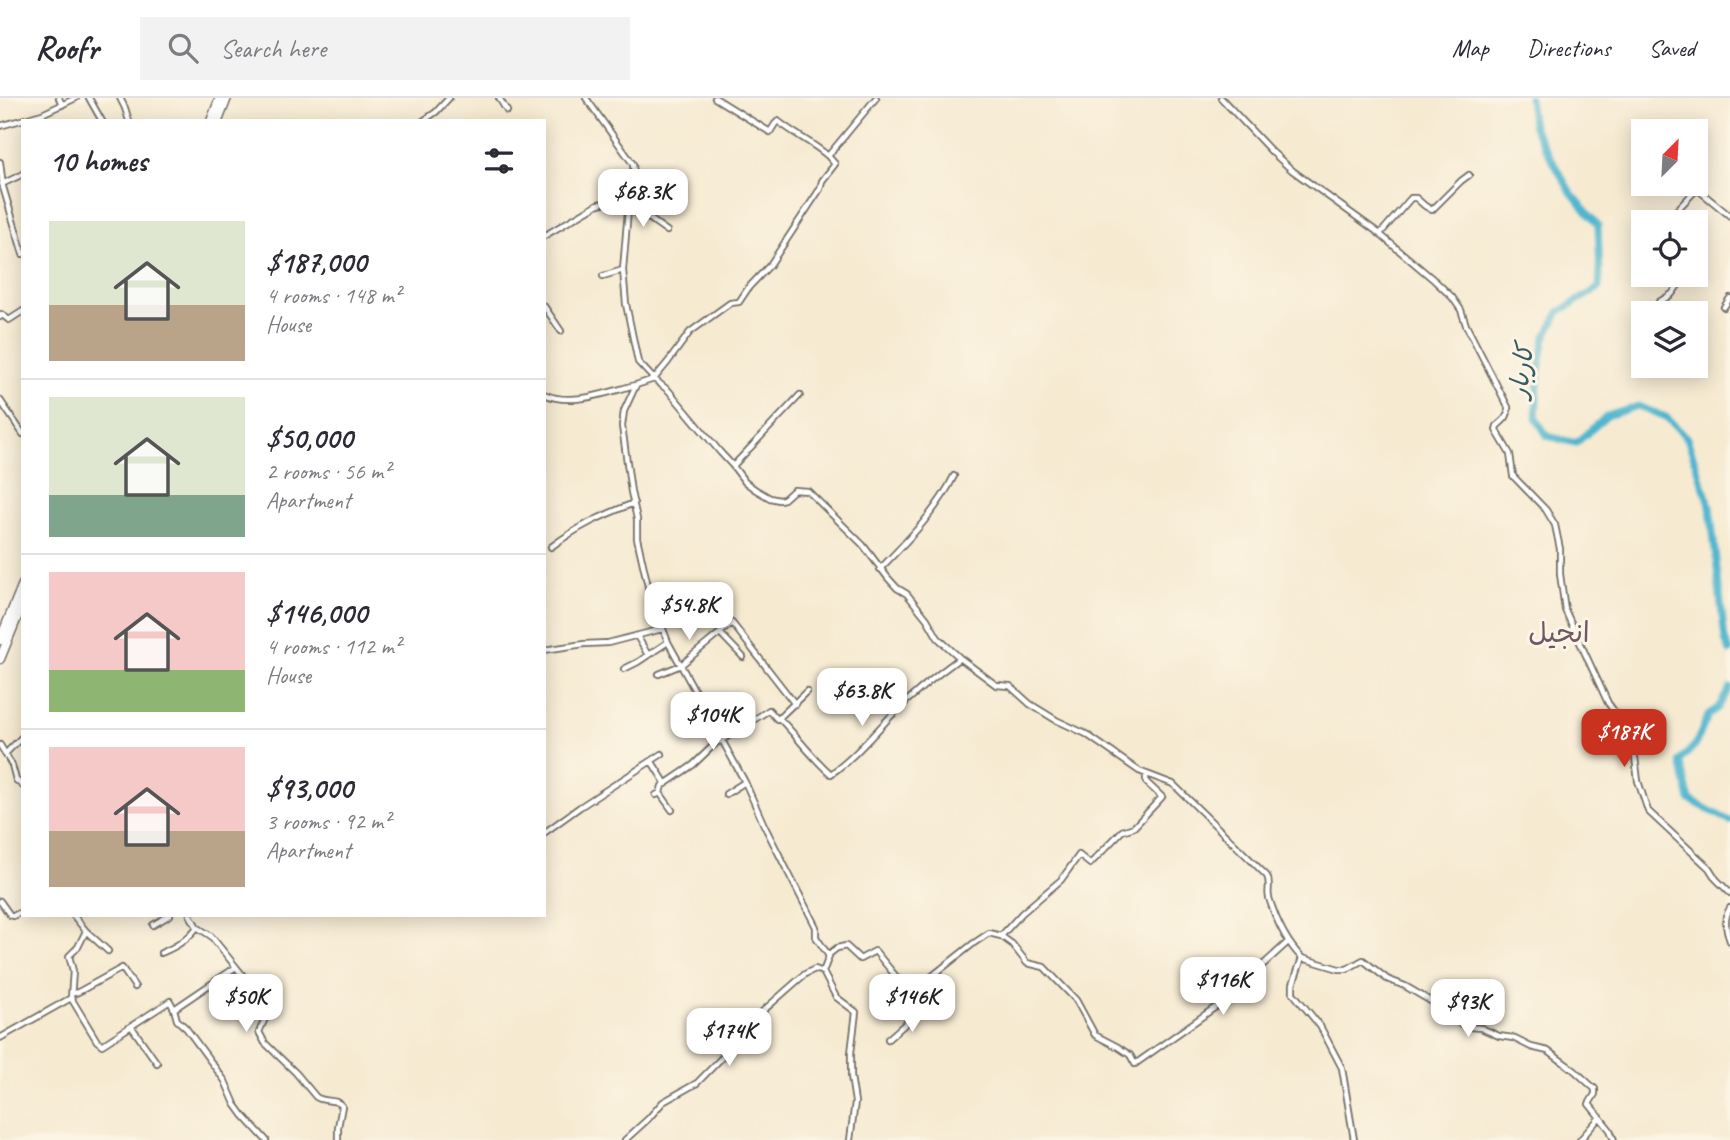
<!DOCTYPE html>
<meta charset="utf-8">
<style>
:root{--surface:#fff;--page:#f2f2f3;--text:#2b2b33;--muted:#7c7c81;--line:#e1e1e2;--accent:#c8321e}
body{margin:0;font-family:Caveat,"Playpen Sans Arabic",sans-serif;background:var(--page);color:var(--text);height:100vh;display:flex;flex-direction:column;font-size:26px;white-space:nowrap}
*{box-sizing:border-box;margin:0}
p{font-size:23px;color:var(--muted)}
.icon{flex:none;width:38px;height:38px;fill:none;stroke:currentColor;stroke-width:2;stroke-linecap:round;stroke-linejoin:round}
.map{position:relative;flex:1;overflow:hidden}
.panel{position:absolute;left:21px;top:21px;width:525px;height:798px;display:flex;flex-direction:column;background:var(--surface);border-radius:0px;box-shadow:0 4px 18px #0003}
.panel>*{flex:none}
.needle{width:46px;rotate:24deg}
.buttons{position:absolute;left:1631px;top:21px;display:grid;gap:14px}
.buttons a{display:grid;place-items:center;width:77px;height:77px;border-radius:0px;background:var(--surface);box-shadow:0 4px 18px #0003;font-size:35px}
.price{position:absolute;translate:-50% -60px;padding:0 16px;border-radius:14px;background:#fff;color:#222;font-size:23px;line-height:46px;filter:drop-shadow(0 2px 4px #0008)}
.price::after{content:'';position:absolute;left:50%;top:42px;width:21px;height:16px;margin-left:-10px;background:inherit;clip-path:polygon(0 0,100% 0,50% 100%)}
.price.on{background:var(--accent);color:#fff}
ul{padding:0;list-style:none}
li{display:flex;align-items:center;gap:21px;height:175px;padding:0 28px}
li+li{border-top:2px solid var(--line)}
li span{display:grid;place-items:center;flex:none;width:196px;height:140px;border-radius:0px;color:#555}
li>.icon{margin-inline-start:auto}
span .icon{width:84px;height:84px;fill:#fffc;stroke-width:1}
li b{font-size:30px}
h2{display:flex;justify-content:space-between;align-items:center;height:84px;padding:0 28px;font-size:30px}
header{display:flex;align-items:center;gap:42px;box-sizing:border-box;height:98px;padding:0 35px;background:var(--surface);border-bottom:2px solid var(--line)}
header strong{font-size:33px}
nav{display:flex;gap:38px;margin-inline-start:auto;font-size:24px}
.search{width:490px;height:63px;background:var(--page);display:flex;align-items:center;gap:18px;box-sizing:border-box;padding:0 24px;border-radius:0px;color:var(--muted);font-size:26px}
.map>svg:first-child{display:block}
</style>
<header>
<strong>Roofr</strong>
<div class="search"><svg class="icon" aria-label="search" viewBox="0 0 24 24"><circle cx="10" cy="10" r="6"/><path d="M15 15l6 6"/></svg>Search here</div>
<nav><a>Map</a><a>Directions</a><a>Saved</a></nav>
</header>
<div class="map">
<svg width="1730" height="1042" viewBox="0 0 1730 1042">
<rect width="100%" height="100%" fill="#fcf5e5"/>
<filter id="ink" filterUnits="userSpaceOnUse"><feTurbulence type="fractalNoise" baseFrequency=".0143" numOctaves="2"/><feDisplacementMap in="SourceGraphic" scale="14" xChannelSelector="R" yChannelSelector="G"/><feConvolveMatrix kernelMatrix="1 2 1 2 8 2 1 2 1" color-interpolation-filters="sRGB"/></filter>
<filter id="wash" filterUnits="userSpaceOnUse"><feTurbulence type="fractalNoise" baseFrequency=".00686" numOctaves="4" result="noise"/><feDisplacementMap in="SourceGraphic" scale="28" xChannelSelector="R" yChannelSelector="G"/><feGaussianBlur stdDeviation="1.57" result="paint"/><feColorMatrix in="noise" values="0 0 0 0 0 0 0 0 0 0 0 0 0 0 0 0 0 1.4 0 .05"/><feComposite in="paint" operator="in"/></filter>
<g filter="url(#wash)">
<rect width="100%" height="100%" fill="#f6ead1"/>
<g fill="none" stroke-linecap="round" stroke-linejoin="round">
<path stroke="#50b6cf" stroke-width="7" d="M1529 0 1533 29 1570 93 1598 127 1600 176 1599 190 1559 214 1545 240 1539 273 1536 320 1547 338 1576 345 1607 318 1638 308 1666 319 1687 340 1710 408 1725 542 1730 553
M1730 590 1718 610 1709 616 1695 647 1680 663 1690 702 1730 723"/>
</g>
</g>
<g filter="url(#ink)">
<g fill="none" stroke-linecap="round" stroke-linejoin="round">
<defs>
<path id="minor" d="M59 0 62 7
M89 0 102 23
M120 0 125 10 129 23
M499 0 507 13
M586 0 633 66 634 77 629 100 623 172 626 206 638 264 654 281 669 293 720 354 733 368 745 384 756 392 770 400 779 402 784 401 794 392 808 393 863 447 888 480 897 490 907 496 927 521 938 540 960 560 996 587 1010 588 1030 606 1056 622 1086 636 1139 673 1173 686 1267 778C1271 786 1267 792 1269 800 1276 822 1286 844 1302 860L1293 886V895L1320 928 1342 970 1354 1042
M715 0 770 34 775 26 778 23C794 36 813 45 828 58
M1221 0 1271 53 1293 73 1376 133 1434 182 1452 199 1461 212 1466 227 1508 309C1509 319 1504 322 1497 328L1496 332 1510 356 1513 378 1546 412 1555 427 1560 451V476L1565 512 1608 605 1625 628 1629 637 1635 659 1638 683 1648 713 1709 770 1716 781 1730 795
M423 23 436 14 449 0
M0 28 42 16 76 0
M0 64 3 89 23 156
M2 86 23 76
M1691 86 1730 118
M628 111 650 121 667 133
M1661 124 1676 113 1697 91
M1380 136 1411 100H1416L1425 108 1432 112 1461 83 1469 77
M544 138 598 106 629 100
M603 178 623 172
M1659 204 1672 196 1679 186 1676 177
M544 208 561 233
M1724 209 1730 200
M0 219 1 216 9 222 23 213
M544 296C571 309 608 294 635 287
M0 302 23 336
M733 368 800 297
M551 449C579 428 601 418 634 405
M880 471C907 443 937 413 954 378
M720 535 743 559
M637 538 648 557
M544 552 584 546 608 545 662 531
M624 571 638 564 668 544
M659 576 681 567 732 525 795 606
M779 620 807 593
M0 647 12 667 16 682 23 688
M6 655 23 638
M652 664 666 686
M660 695 672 712
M726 696 745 684
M656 697 660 695 662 688 693 667 717 644 721 643 769 612 777 621 779 620C797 638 812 660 831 676 853 660 871 639 890 619 911 598 935 578 960 560
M544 735 580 709 662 656
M0 803 10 817 13 818 23 813
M1730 810C1723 822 1726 830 1730 843
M73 817 86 833 108 853
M190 817 197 829 211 838 253 890 270 905 271 907 259 934 265 945 296 975 316 999C325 1005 336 1000 342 1008L338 1029V1042
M153 827 170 817
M86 833 78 849 69 858 73 873 71 900 97 943 102 947 170 903 174 911 177 922 186 930 225 983 235 1006 243 1017 266 1042
M1001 838 1022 815 1061 782 1079 757 1090 766 1122 733 1134 729 1162 699 1146 684V676
M161 855C176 849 188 842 197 829
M828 857 837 850 846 848 860 861 875 853 903 887 912 894 974 845 989 835 1001 838 1012 846 1027 865 1044 869 1076 902 1095 937 1118 949 1130 957 1135 966 1220 906 1288 844
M1302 860 1339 871H1347L1363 862 1387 881 1405 888 1434 905 1443 911 1449 919 1460 925 1470 929 1481 930 1499 938 1513 940 1531 949 1548 953 1574 972 1595 991V996L1589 1006 1610 1032 1614 1042
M72 894 76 895 82 892 122 870 135 889
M174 911 236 869
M131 928 157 965
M0 940 71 900
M888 941 920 913
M625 1042 648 1021 663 1004 697 985 743 938 747 927 805 876 815 871 823 874
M850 1042 855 1004 851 978V955L856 914 836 899 823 874 829 858 816 839V829L764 727 745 684 668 544 650 497 637 440V421L631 394 622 328 624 313 636 287 654 281 668 264 690 234 730 205 739 204 749 189 770 167 820 91 822 83 835 66 828 58 876 0
M1580 1042 1600 1019"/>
<path id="highway" d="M211 23 220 0
M218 23 227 0
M0 542 23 486
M0 561 23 505"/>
</defs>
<use href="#minor" stroke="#726e65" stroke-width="8"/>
<use href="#highway" stroke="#726e65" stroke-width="11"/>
<use href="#minor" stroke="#fff" stroke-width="4.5"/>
<use href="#highway" stroke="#fff" stroke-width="8"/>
</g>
</g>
<g text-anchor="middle" stroke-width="6" stroke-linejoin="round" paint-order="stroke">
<g font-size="26" font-style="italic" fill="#385c64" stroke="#fcf5e5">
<text transform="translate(1521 273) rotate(-82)" y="9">کاربار</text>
</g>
<g font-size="28" fill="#705766" stroke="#fcf5e5">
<text x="1559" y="544">انجيل</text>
</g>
</g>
</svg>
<div class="buttons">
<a><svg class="needle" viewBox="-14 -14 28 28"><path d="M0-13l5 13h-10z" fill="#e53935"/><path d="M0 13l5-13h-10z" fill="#7c7c81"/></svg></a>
<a><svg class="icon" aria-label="locate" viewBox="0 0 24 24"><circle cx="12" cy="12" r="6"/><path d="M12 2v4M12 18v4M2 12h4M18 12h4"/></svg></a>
<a><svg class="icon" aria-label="layers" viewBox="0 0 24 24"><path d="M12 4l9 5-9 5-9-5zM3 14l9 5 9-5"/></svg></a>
</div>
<b class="price" style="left:643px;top:131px">$68.3K</b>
<b class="price" style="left:689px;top:544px">$54.8K</b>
<b class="price" style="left:862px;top:630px">$63.8K</b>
<b class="price" style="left:713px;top:654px">$104K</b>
<b class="price on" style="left:1624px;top:671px">$187K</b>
<b class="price" style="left:1223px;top:919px">$116K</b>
<b class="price" style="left:246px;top:936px">$50K</b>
<b class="price" style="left:912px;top:936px">$146K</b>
<b class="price" style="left:1468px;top:941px">$93K</b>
<b class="price" style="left:729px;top:970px">$174K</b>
<section class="panel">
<h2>10 homes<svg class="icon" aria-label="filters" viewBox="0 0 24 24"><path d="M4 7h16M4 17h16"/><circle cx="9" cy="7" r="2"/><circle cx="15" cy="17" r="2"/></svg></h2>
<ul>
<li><span style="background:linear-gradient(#dfe7d0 60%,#b9a48a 0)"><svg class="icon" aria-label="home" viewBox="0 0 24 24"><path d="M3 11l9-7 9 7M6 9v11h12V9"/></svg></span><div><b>$187,000</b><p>4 rooms · 148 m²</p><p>House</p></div></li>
<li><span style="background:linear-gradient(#dfe7d0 70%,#7fa58c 0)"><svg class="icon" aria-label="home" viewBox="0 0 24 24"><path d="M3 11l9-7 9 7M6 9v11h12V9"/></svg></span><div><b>$50,000</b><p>2 rooms · 56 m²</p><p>Apartment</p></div></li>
<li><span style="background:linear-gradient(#f6c9c9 70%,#8fb573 0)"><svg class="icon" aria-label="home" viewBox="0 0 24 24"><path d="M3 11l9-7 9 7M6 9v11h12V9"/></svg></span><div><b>$146,000</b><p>4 rooms · 112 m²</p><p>House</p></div></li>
<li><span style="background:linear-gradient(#f6c9c9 60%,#b9a48a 0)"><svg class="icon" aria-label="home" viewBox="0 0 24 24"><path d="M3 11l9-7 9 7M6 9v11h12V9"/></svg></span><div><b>$93,000</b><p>3 rooms · 92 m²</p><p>Apartment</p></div></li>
</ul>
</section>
</div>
